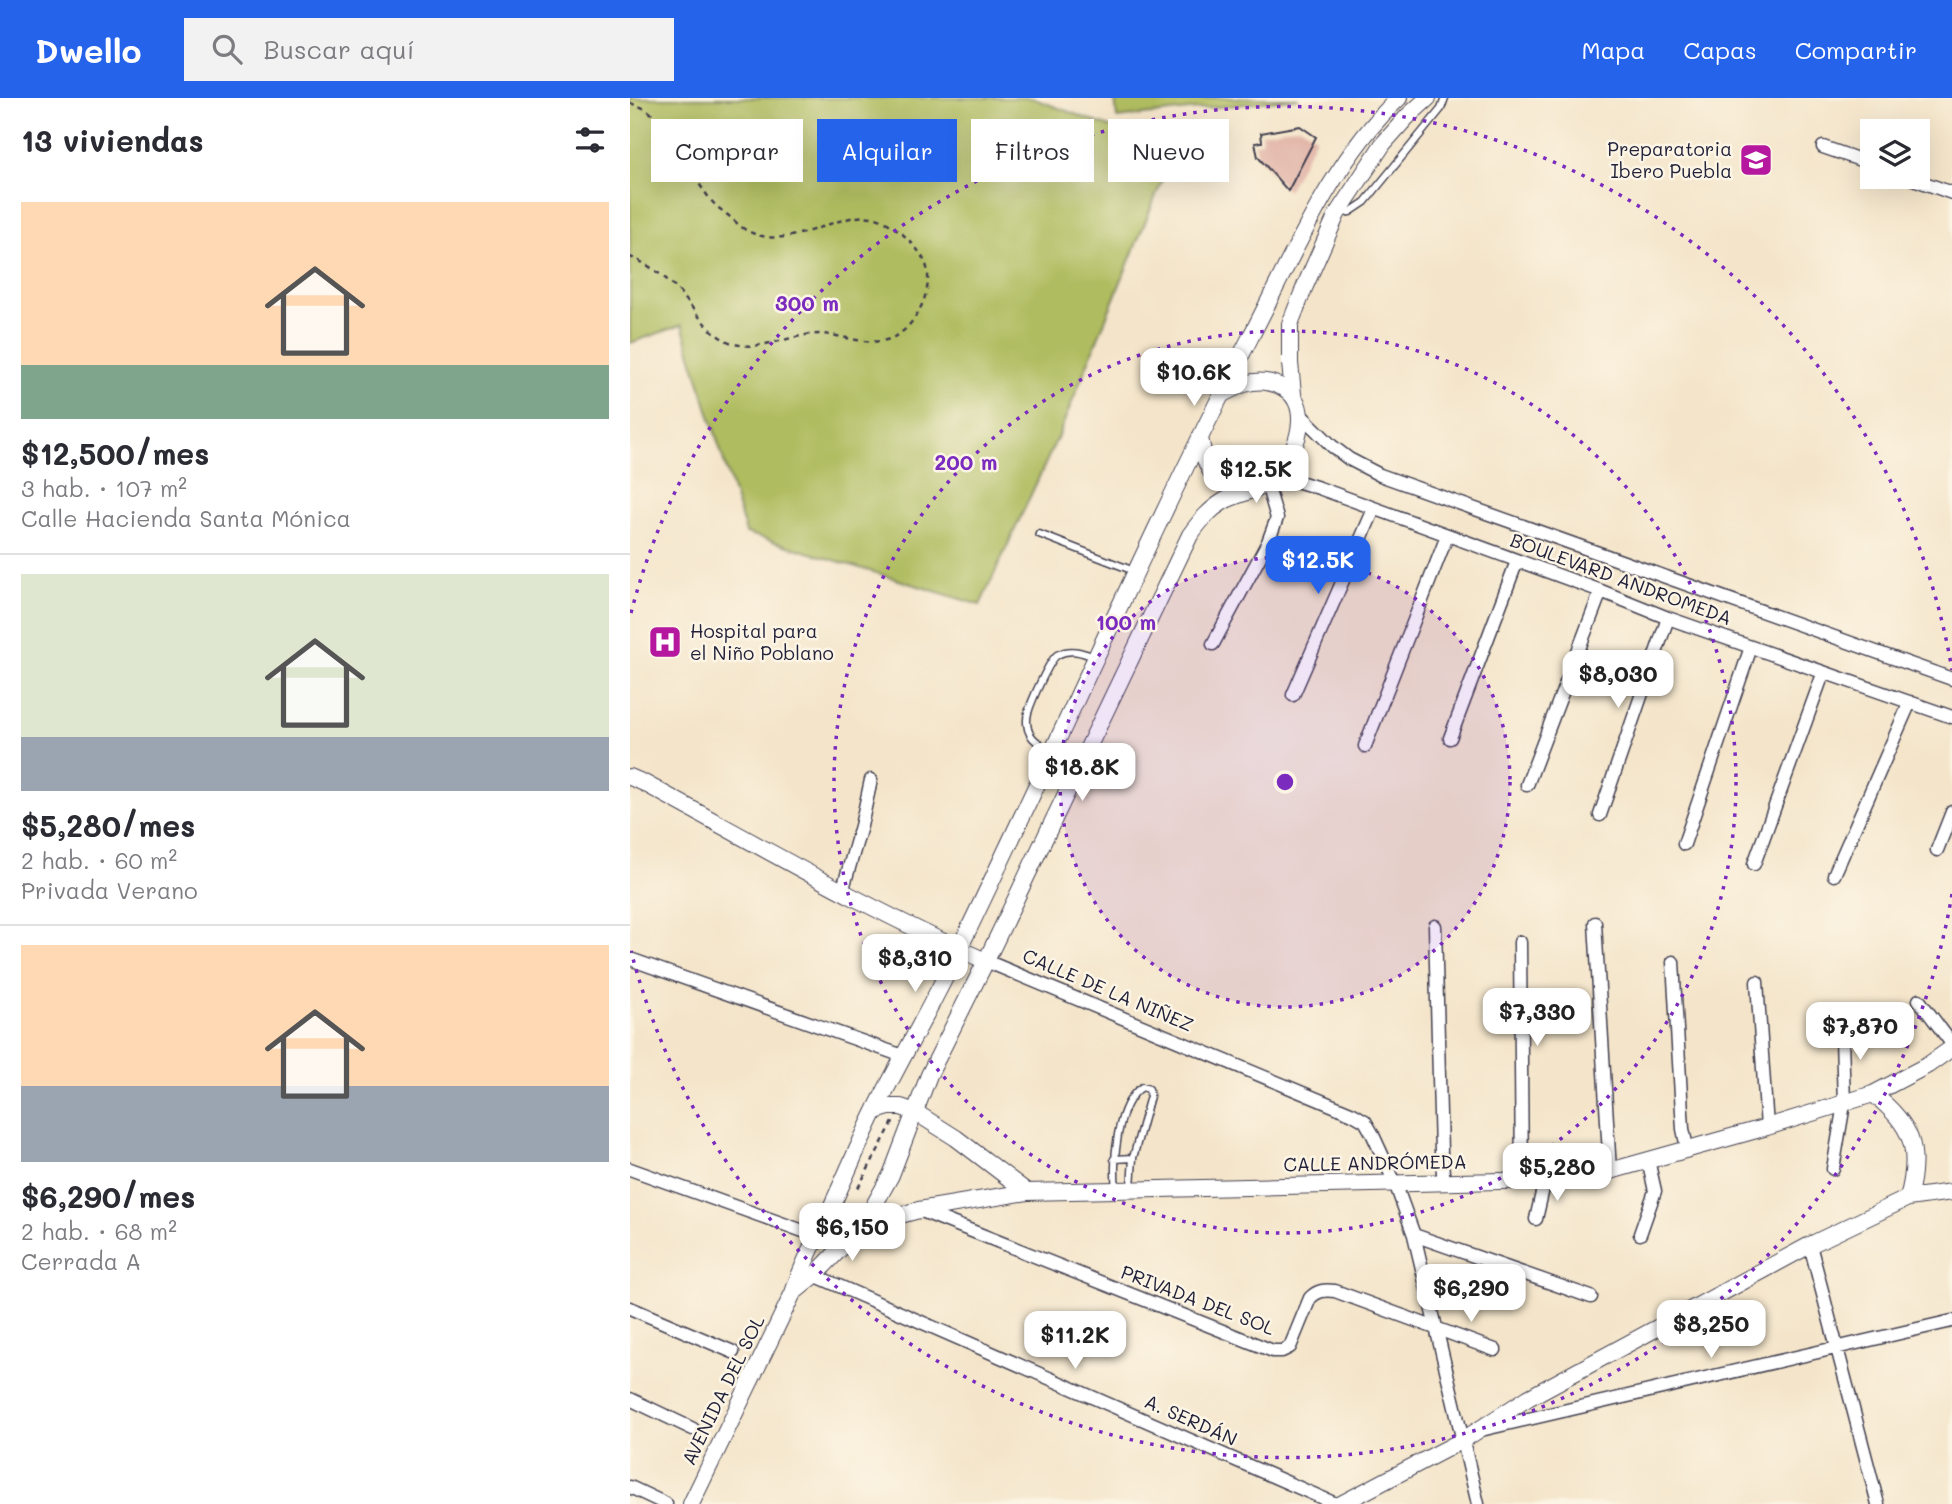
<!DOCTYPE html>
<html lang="es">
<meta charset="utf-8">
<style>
:root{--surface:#fff;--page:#f2f2f3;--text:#2b2b33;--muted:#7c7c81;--line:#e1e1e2;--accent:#2563eb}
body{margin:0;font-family:Mali,sans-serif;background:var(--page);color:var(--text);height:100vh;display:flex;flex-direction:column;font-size:26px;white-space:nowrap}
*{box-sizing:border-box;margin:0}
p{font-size:23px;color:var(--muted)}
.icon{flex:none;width:38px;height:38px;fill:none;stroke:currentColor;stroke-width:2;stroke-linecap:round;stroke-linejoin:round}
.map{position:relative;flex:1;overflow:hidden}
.sheet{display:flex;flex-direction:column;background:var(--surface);width:630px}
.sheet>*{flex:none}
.top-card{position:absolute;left:21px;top:21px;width:665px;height:63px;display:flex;gap:14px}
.tools{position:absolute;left:1230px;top:21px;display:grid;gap:14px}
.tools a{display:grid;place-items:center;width:70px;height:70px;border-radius:0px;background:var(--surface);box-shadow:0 7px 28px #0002;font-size:35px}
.price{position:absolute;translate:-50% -60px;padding:0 16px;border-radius:14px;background:#fff;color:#222;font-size:23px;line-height:46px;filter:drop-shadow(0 2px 4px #0008)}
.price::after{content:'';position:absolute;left:50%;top:42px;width:21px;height:16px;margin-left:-10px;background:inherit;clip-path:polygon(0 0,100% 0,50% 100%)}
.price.on{background:var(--accent);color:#fff}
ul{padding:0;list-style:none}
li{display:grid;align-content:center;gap:14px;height:371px;padding:0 21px}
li+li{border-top:2px solid var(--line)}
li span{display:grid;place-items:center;height:217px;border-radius:0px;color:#555}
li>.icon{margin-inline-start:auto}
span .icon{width:126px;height:126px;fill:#fffc;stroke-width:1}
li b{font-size:30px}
h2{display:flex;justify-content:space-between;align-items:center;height:84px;padding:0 21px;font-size:30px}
.pill{padding:0 24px;border-radius:0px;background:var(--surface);box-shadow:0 7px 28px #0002;font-size:24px;line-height:63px}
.pill.on{background:var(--accent);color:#fff}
header{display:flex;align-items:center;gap:42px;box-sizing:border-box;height:98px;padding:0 35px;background:var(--accent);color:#fff}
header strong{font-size:33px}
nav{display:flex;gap:38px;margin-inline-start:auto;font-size:24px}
.search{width:490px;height:63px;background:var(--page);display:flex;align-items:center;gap:18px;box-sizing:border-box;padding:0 24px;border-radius:0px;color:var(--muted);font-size:26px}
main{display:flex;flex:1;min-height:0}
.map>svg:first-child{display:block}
</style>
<header>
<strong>Dwello</strong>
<div class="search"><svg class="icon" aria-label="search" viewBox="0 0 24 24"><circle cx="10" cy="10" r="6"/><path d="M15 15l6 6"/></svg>Buscar aquí</div>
<nav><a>Mapa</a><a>Capas</a><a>Compartir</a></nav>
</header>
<main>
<section class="sheet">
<h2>13 viviendas<svg class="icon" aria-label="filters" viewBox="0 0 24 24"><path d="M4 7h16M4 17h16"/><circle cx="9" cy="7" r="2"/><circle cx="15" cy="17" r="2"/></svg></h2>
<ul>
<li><span style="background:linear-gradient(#ffd9b3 75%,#7fa58c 0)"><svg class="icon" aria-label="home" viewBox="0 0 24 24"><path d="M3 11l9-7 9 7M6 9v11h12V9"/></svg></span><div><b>$12,500/mes</b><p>3 hab. · 107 m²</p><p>Calle Hacienda Santa Mónica</p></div></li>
<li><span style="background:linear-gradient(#dfe7d0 75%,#9aa5b1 0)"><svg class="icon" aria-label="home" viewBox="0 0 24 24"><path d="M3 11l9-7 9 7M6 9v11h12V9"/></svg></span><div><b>$5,280/mes</b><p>2 hab. · 60 m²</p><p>Privada Verano</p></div></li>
<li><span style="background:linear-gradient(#ffd9b3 65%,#9aa5b1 0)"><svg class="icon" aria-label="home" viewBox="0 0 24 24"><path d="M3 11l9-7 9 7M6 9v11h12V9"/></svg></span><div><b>$6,290/mes</b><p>2 hab. · 68 m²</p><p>Cerrada A</p></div></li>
</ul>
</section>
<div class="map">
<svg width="1322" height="1406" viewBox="0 0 1322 1406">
<rect width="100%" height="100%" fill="#fcf5e5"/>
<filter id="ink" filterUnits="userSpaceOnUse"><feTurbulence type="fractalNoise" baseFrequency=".0143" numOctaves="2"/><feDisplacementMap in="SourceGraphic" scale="14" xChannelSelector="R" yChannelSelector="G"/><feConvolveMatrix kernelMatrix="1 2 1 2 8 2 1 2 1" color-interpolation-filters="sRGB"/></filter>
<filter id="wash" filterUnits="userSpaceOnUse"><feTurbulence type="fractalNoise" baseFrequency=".00686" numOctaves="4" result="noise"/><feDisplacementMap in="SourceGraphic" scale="28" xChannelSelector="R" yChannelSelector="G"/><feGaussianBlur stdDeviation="1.57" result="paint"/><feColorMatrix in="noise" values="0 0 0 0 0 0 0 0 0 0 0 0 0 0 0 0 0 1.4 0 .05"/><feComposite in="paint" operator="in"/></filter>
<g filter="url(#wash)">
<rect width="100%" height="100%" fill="#f4e5ca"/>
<path fill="#afbc5e" stroke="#686f4c" stroke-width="2" d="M0 0H402L544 53 429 336 350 507 116 435 52 227 0 245Z
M485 0H669L487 20Z"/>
<g id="blocks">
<path fill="#dfaea2" d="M670 28 686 39 658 93 628 59 625 45 632 44 631 35Z"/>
</g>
</g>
<g filter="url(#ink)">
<use href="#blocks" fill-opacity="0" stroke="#423f50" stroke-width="2"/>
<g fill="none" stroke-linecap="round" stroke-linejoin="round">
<defs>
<path id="lane" d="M712 115 720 114 735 104 811 11 815 0
M409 436 504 473
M422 653C414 648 405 645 400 636 397 631 396 622 398 615 401 604 419 563 427 557 440 550 452 554 464 559
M484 1061 503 1060
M486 1091C483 1063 486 1006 512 989L519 991 520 998 503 1060 501 1089"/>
<path id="street" d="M1193 49 1242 66
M1278 79 1322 95
M671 317 702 348 719 361 750 377 1322 581
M647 377 689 390 971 493 1038 520 1322 619
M583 546 638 444 647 420 637 386
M663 597 744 411
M820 640 887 463
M735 648 817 438
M897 687 971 493
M970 717 1038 520
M1054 746 1121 549
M1307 752 1322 714
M1124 766 1193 576
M1204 777 1280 604
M212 794 231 728 241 682
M965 825 980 1073
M805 828 811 1054 814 1085
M890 844 892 1083
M0 861 273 958
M356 863 723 1016 735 1023 742 1035 765 1085 784 1137 848 1406
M1043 864 1053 1031 1057 1050
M1127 884 1137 1029
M1289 902 1322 946
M0 1071 187 1138
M1203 1071 1214 1006 1212 940
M289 1112 643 1253H652L660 1249 680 1200C688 1192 694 1192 705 1193L865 1252
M906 1121 915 1082
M1010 1136 1025 1093 1018 1062
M784 1137 961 1199
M1180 1147 1248 1406
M177 1174 706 1406
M0 1210 103 1254
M0 1301 63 1331
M855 1331 1322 1223
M0 1389 36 1406"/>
<path id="secondary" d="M663 296 660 265V226L675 188 707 116 753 46 777 19 798 0
M570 340C577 375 582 384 617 393
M0 679 14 685C127 746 238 812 356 863
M1243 996C1283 1027 1291 1052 1278 1100
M245 1013 259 1009H271L285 1014 326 1040 397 1094
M203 1107 212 1121 222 1127H233L289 1112 397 1094 915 1082 980 1073 1137 1029 1243 996 1298 967 1322 950
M163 1195 185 1177 233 1127 261 1077 299 977 356 863 560 437C570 423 579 412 594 403 611 394 634 392 647 377 670 351 687 296 641 285 623 280 607 288 591 297
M61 1406 163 1195C173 1163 190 1134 204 1103 218 1073 231 1041 246 1011 273 957 304 904 330 849 428 647 517 440 620 240 662 160 702 62 769 0
M711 1406 833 1342 898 1300 1180 1147 1278 1100 1322 1094"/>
</defs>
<use href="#lane" stroke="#423f50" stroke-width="9"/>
<use href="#street" stroke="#423f50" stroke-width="15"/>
<use href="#secondary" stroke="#423f50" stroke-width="18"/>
<path stroke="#423f50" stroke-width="2.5" stroke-dasharray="5 5" stroke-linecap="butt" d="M0 5C5 7 10 8 15 11 27 18 34 31 42 43 55 62 66 83 80 101 85 108 93 113 100 119 105 123 110 129 116 132 167 160 218 98 259 126 273 135 287 148 295 164 306 188 286 230 262 240 239 250 213 236 189 236 161 236 132 253 105 246 77 238 63 207 44 188 32 177 15 164 0 159
M228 1090 263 1024"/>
<use href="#lane" stroke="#fff" stroke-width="6"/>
<use href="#street" stroke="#fff" stroke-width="12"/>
<use href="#secondary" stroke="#fff" stroke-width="16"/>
</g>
</g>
<circle cx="655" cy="684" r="225" fill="#7b2cbf" fill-opacity=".12"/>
<g fill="none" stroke="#7b2cbf" stroke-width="3.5" stroke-dasharray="3.5 7">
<circle cx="655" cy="684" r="225"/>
<circle cx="655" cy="684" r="451"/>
<path d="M1322 796A676 676 0 0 1 1 853M1 515A676 676 0 0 1 1322 572"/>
</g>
<defs>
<symbol id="school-square" viewBox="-11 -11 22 22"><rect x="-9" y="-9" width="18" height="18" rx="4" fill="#b5179e" stroke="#fcf5e5"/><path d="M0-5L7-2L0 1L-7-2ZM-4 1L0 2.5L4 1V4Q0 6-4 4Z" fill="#fff"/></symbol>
<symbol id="hospital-square" viewBox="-11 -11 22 22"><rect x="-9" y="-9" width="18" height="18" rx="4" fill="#b5179e" stroke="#fcf5e5"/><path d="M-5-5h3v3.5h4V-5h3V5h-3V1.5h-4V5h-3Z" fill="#fff"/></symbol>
</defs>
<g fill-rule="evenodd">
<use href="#school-square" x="1107" y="43" width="38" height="38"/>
<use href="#hospital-square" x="16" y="525" width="38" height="38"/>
</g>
<g text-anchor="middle" stroke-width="5" stroke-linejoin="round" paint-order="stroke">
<g font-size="19" fill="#22223b" stroke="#fcf5e5" text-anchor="end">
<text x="1102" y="58">Preparatoria<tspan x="1102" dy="22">Ibero Puebla</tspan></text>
<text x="60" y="540" text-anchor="start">Hospital para<tspan x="60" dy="22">el Niño Poblano</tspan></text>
</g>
<g font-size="19" fill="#22223b" stroke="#fcf5e5">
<text transform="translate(991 481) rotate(20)" y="7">BOULEVARD ANDROMEDA</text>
<text transform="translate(478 892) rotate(23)" y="7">CALLE DE LA NIÑEZ</text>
<text transform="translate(745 1065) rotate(-1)" y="7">CALLE ANDRÓMEDA</text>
<text transform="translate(568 1202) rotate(21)" y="7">PRIVADA DEL SOL</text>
<text transform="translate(93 1292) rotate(-64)" y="7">AVENIDA DEL SOL</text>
<text transform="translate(561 1322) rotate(24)" y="7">A. SERDÁN</text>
</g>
</g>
<circle cx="655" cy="684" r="10" fill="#7b2cbf" stroke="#fcf5e5" stroke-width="3.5"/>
<g font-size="21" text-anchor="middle" font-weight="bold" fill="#7b2cbf" stroke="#fcf5e5" stroke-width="5" stroke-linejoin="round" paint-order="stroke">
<text x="177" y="213">300 m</text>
<text x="336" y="372">200 m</text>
<text x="496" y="532">100 m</text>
</g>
</svg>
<div class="tools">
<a><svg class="icon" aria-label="layers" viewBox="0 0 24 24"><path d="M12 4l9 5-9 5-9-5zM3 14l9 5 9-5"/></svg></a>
</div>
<b class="price" style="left:564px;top:310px">$10.6K</b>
<b class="price" style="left:626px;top:407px">$12.5K</b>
<b class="price on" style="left:688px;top:498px">$12.5K</b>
<b class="price" style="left:988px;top:612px">$8,030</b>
<b class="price" style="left:452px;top:705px">$18.8K</b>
<b class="price" style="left:285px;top:896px">$8,310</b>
<b class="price" style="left:907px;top:950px">$7,330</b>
<b class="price" style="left:1230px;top:964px">$7,870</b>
<b class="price" style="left:927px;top:1105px">$5,280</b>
<b class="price" style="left:222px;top:1165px">$6,150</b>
<b class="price" style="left:841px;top:1226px">$6,290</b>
<b class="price" style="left:1081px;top:1262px">$8,250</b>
<b class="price" style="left:445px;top:1273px">$11.2K</b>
<div class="top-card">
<a class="pill">Comprar</a>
<a class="pill on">Alquilar</a>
<a class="pill">Filtros</a>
<a class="pill">Nuevo</a>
</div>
</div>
</main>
